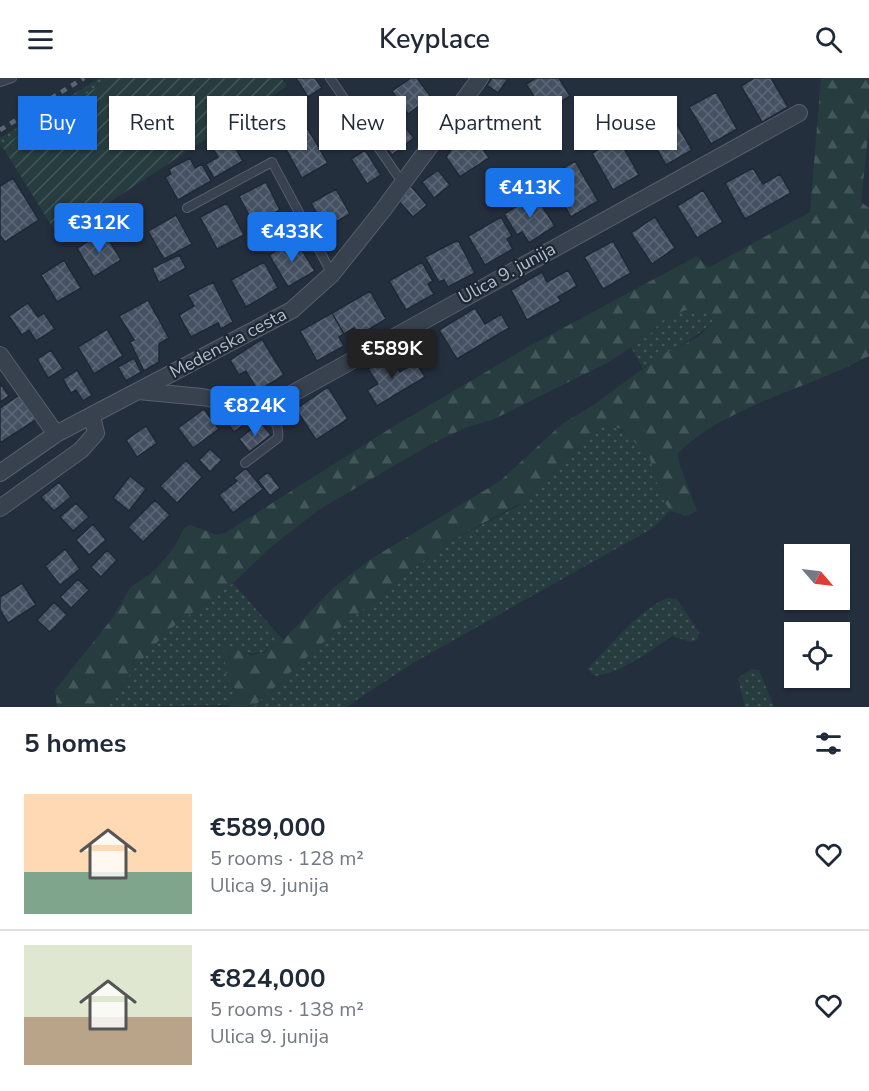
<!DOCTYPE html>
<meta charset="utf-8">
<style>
:root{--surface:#fff;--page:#f2f2f3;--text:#1f2937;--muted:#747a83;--line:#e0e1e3;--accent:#1a73e8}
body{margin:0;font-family:"Nunito Sans",sans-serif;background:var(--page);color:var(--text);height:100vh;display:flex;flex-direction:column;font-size:22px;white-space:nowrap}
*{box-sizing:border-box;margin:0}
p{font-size:20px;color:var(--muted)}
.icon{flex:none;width:33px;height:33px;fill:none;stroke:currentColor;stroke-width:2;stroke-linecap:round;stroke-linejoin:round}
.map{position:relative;height:629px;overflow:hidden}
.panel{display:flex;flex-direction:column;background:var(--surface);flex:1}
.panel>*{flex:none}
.top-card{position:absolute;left:18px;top:18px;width:834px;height:54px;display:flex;gap:12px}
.needle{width:39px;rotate:118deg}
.buttons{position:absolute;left:784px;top:466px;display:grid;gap:12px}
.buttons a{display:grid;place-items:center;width:66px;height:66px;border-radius:0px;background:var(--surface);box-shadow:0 2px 4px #0004;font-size:30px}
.price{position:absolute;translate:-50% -51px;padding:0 14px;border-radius:6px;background:var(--accent);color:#fff;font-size:20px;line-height:39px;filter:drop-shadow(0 2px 3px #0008)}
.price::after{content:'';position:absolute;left:50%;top:36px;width:18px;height:14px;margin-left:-9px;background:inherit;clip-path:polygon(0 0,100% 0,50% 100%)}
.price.current{background:#222;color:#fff}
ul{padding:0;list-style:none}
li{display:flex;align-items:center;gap:18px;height:150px;padding:0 24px}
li+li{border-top:2px solid var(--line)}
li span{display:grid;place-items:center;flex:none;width:168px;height:120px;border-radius:0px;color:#555}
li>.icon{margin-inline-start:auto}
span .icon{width:72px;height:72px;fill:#fffc;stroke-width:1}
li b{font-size:26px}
h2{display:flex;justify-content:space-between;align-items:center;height:72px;padding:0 24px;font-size:26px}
.chip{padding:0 21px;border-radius:0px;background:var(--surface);box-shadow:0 2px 4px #0004;font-size:21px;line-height:54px}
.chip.current{background:var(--accent);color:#fff}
header{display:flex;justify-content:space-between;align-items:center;height:78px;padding:0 24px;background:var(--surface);font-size:27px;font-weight:600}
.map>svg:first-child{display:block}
</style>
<header><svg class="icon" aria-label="menu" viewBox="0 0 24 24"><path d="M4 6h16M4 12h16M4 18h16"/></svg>Keyplace<svg class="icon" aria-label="search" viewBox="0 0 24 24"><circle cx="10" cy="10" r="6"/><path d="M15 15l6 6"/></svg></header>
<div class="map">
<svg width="869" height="629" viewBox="0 0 869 629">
<defs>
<pattern id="grass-dots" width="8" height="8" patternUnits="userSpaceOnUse" patternTransform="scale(1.5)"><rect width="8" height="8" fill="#263c3f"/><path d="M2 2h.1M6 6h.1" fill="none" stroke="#435659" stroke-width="1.8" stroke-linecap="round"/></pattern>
<pattern id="forest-firs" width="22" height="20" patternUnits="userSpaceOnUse" patternTransform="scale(1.5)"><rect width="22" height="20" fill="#263c3f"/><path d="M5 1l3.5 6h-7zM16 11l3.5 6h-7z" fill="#435659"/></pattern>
<pattern id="garden-furrows" width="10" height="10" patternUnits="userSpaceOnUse" patternTransform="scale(1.5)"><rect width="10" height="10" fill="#263c3f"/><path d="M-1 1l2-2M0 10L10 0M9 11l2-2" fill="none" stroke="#435659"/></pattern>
<pattern id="building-cross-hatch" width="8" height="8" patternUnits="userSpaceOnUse" patternTransform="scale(1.5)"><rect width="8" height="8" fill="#455162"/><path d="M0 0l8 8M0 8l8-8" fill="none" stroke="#5d6877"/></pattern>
</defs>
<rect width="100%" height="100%" fill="#242f3e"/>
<path fill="url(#grass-dots)" d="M100 0H112L0 69V60Z
M686 232H708L713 244C692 263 667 274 643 290L631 269 648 258 664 241Z
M609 347C624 352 645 368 652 384 659 401 659 416 670 433L653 450 413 585 346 629H253L330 558 443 467 518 428 580 363 593 352Z
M233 505 283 562C263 576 258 580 234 570L226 596 237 614 230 627 102 629 166 554Z
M667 520 677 521 699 554 697 562 691 564 672 558C649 574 623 594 595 598L587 591C612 567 635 535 667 520Z
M751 591 759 592 774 629H745L738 600Z"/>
<path fill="url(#forest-firs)" d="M821 0H869V48L861 124 869 130V278C812 309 723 329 678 375L679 385 697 433 686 438 670 433 661 418 649 378 621 351 609 347 593 352 526 422 443 467 330 558 253 629H229L237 614 226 596 224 572 234 570 252 577 266 574 283 562 333 510 371 481 500 403 562 346 592 328 663 276 697 260 713 244 708 232H686L664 241 648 258 607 285 492 342 467 349 433 365 320 431 272 468 233 505 166 554 102 629H57L55 612 111 542 131 509 154 493 174 470 184 450 190 447 217 457 225 455 391 350 528 269 697 178 708 190 810 134Z"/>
<path fill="url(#garden-furrows)" d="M112 0H281L287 8 58 158 2 68Z"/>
<path fill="url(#building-cross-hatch)" stroke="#1f2835" stroke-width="1.5" d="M296 0H315L322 10 308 19Z
M411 0H417L431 19 408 36 392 13Z
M492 0 508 1 498 15 487 7Z
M536 0H559L570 18 544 34 526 6Z
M754 0H771L788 29 762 44 741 8Z
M716 14 737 51 711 66 689 29Z
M362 19 376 39 365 47 351 27Z
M338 31 354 56 340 65 324 40Z
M520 34 539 60 523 72 517 63 507 69 499 58 506 53 501 47Z
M671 36 692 72 666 87 645 51Z
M253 38 263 53 249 62 239 46Z
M401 44 414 60 392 77 379 61Z
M468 47 489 80 460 99 446 79Z
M308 51 328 85 302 100 283 66Z
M618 60 639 97 613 112 592 75Z
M230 61 243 83 214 100 206 86 218 79 213 71Z
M365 72 381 97 367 106 351 81Z
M190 80 195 90 202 86 211 103 178 122 165 99 171 96 169 91Z
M575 83 598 123 571 139 548 99Z
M753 90 763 106 780 96 791 115 745 141 725 105Z
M438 92 450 107 434 120 422 104Z
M13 100 39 142 5 164 0 157V108Z
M266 104 280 132 253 145 239 118Z
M411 108 427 127 413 139 397 121Z
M336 111 350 136 325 150 311 125Z
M703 112 723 144 697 160 677 128Z
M535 117 555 148 529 165 522 154 517 157 504 136Z
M227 125 244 157 217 171 200 139Z
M176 137 192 166 164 181 148 153Z
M501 139 512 158 507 161 513 171 485 187 468 158Z
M655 139 675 170 652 186 631 155Z
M104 154 121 182 94 199 77 170Z
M295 161 315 193 288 209 269 177Z
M458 162 475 195 448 209 444 202 439 204 425 179Z
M613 163 631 195 603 211 584 179Z
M179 177 186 190 159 205 152 190Z
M64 182 81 210 57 224 41 197Z
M264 184 278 210 246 229 231 202Z
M422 184 433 203 428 206 434 216 406 232 389 203Z
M568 192 577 208 558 219 561 223 527 242 511 212 542 194 547 204Z
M213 204 233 244 221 251 218 245 191 259 179 237 194 228 188 217Z
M370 213 386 241 358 258 354 250 344 256 332 235Z
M148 222 169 260 159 266V284L144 293 130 264 134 262 119 238Z
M28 225 38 239 44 235 55 251 36 263 29 252 22 257 9 238Z
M475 230 485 246 501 236 509 250 457 281 439 252Z
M332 235 344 256 339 259 344 268 317 283 300 253Z
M107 251 123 278 94 296 78 269Z
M262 261 284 297 258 313 246 293 239 297 230 282Z
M51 272 63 291 48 300 37 281Z
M390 278 400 294 416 284 425 299 377 328 367 312 378 306 368 291Z
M134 280 141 294 126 303 118 289Z
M77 292 92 317 83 323 76 312 71 315 63 301Z
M0 305 9 318 0 324Z
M328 309 348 341 316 362 296 331Z
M21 316 37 341 0 365V330Z
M204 331 219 351 193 370 178 350Z
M234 332 238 337 241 335 247 344 234 354 223 339Z
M260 344 271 357 249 374 239 361Z
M146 348 157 365 137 379 126 362Z
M210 371 222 382 210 394 199 382Z
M186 382 202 399 177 425 160 408Z
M246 390 263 411 233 435 219 417 237 403 234 400Z
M268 394 280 410 270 418 258 402Z
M130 398 146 411 129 433 113 420Z
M59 404 71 419 54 433 41 419Z
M155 422 170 437 143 464 128 449Z
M76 425 89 439 73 453 60 439Z
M93 446 106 462 89 477 76 462Z
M65 471 80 491 60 507 45 488Z
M107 472 117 482 101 499 91 489Z
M78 501 89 512 71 530 60 519Z
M22 505 36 527 8 545 0 532V519Z
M54 524 67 537 50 554 37 542Z"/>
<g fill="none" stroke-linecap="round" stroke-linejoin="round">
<defs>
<path id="service" d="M330 0 402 104
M0 4 12 0
M187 130 272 84 332 196
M245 385 278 360C280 348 272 336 262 330"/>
<path id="minor" d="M0 277 56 356
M138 313 202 319 262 330 277 324 799 35
M0 395 56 356 292 232 332 196 383 132 480 0
M0 430 81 372 96 355 92 338"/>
</defs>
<use href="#service" stroke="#565f6c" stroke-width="10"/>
<use href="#minor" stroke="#565f6c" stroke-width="18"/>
<use href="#service" stroke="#38414e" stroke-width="8"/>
<use href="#minor" stroke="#38414e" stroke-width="16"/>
<path stroke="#5a6575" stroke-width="4.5" stroke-dasharray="6 6" stroke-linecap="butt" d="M0 52 84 0"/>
</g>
<g text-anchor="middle" stroke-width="4.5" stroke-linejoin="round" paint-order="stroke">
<g font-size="18" fill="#b4bcc9" stroke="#1d2633">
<text transform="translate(507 195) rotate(-29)" y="6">Ulica 9. junija</text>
<text transform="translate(228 265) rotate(-28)" y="6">Medenska cesta</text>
</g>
</g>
</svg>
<div class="buttons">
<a><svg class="needle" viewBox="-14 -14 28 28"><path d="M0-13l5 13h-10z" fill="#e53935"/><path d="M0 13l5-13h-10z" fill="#747a83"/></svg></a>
<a><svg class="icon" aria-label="locate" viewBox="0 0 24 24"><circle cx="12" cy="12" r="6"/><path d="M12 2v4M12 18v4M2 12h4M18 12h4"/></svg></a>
</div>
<b class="price" style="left:530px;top:141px">€413K</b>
<b class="price" style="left:99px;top:176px">€312K</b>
<b class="price" style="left:292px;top:185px">€433K</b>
<b class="price current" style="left:392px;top:302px">€589K</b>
<b class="price" style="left:255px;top:359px">€824K</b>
<div class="top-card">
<a class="chip current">Buy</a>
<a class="chip">Rent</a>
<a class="chip">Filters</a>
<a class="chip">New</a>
<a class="chip">Apartment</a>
<a class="chip">House</a>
</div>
</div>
<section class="panel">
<h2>5 homes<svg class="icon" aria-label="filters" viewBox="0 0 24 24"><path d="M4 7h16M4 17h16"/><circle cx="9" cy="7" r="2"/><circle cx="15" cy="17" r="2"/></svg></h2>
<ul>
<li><span style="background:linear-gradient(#ffd9b3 65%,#7fa58c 0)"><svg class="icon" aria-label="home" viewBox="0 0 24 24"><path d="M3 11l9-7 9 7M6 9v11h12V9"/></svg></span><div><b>€589,000</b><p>5 rooms · 128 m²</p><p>Ulica 9. junija</p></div><svg class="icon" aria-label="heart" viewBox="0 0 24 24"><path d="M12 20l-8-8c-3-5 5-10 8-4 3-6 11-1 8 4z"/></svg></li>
<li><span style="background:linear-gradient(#dfe7d0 60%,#b9a48a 0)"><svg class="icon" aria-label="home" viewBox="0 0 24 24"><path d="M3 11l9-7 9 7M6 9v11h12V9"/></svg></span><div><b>€824,000</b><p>5 rooms · 138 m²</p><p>Ulica 9. junija</p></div><svg class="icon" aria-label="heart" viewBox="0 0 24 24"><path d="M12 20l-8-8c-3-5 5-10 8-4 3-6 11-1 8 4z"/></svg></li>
</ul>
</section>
